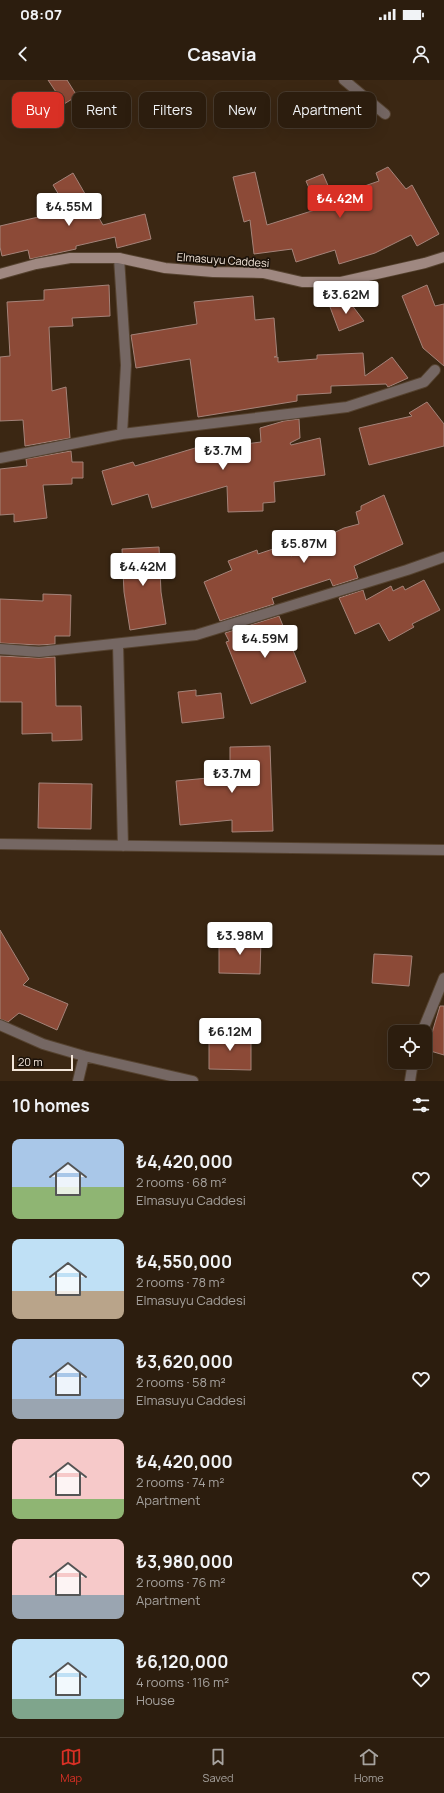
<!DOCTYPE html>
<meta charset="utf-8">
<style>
:root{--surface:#2c1d0e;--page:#382a1c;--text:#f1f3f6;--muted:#a6a29e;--line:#483b2e;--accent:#d93025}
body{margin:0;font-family:Manrope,sans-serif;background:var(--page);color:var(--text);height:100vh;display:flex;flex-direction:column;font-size:15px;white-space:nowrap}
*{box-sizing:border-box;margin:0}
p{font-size:13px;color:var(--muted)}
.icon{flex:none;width:22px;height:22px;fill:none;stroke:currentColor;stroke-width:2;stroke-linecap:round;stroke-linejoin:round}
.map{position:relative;height:1001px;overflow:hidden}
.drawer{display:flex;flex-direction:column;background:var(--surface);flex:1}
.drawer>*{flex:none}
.guide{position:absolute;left:12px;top:12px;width:420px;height:36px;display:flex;gap:8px}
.fabs{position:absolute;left:388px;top:945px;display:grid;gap:8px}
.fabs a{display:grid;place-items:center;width:44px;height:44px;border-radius:8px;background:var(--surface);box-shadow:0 4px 16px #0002,0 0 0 1px var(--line);font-size:20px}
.scale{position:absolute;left:12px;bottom:10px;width:61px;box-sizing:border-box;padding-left:4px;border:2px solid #f2e5d9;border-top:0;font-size:11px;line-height:14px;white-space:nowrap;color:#f2e5d9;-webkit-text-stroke:3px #1b120a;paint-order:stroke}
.price{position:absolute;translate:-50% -34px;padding:0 9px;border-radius:4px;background:#fff;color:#222;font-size:13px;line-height:26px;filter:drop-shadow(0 1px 2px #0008)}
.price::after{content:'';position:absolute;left:50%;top:24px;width:12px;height:9px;margin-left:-6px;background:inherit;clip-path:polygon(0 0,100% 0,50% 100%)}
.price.on{background:var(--accent);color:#fff}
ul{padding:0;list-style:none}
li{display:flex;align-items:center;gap:12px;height:100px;padding:0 12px}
li span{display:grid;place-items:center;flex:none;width:112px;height:80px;border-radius:8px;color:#555}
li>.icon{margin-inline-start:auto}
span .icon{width:48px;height:48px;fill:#fffc;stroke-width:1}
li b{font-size:17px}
h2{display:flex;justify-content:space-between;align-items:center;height:48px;padding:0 12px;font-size:17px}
.tag{padding:0 14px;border-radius:8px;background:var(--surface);box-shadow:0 4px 16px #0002,0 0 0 1px var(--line);font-size:14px;line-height:36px}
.tag.on{background:var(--accent);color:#fff}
.status{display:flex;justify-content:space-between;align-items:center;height:28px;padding:0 20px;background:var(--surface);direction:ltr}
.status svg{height:11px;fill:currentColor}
header{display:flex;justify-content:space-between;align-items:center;height:52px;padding:0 12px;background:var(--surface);font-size:18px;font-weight:700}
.tab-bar{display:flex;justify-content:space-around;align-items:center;height:56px;border-top:1px solid var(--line);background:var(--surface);font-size:11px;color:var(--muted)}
.tab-bar a{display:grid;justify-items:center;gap:2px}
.tab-bar .on{color:var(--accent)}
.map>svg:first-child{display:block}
</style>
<div class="status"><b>08:07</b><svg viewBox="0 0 49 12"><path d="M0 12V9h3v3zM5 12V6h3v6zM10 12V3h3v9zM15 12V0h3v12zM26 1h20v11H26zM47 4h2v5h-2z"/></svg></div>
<header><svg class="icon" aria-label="back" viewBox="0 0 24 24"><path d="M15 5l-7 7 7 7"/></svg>Casavia<svg class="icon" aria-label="person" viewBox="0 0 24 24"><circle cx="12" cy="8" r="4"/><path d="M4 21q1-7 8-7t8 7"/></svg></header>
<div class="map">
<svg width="444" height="1001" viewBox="0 0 444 1001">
<rect width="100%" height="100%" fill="#3b2713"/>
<path fill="#8c4a37" stroke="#a48379" d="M48 0H67L77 16 64 24Z
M388 87 406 109 412 105 439 154 417 166 411 155 375 173 339 184 335 170 296 182 292 169 254 174 250 140 244 142 233 97 255 92 267 145 318 129 306 101 323 94 333 117 379 101 376 93Z
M73 93 103 145 145 134 151 159 117 168 115 157 76 166V169L30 179 28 170 2 176 0 167V146L68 130 53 105Z
M109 205 110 236 72 238 73 246 49 247 52 311 66 307 70 358 25 366 23 340 0 341V277L10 276 7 222 44 220V210Z
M427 205 435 226 444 224V286L423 268 402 216Z
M253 216 255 240 274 238 277 276 274 277H278V282L317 279V275L363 273 365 296 392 277 408 298 388 307 386 304 331 306V313L297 315V321L198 337 190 279 136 288 131 255 197 244 194 222Z
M348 220 364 241 339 251 330 227Z
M427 322 444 344V366L369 385 359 348 412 336 409 333Z
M299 339 300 358 290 363 291 365 320 358 325 395 274 402 275 422 263 423V431L228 432 227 406 152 428 148 414 112 425 102 391 133 382 135 386 205 365 206 369 261 362 260 348 284 341Z
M71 371 72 382H83V398H72V404L43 405 47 438 14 442V434L0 435V389L27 386 26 379Z
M384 415 403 464 354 486 358 498 333 506 330 499 272 518 274 524 220 541 204 502 232 490 228 481 257 470 258 474 288 464 291 476 323 465 321 459 344 448 359 444 356 432 361 430V426Z
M159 467 161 512 166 544 130 550 124 512 122 469Z
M424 500 440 530 412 544 414 547 389 561 379 543 355 554 339 518 363 510 366 520 391 506 393 511 403 506 405 510Z
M43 514 71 515 70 556H55V564L39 565 0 563V519L43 521Z
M279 536 306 602 251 624 226 562 229 561 225 553Z
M0 576 39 578 55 577 56 626H81L82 660 52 661V653L22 654V622H0Z
M196 610V616L221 613 224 638 182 643 178 612Z
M270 666 273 751 232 752V740L180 745 176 701 230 696V667Z
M39 703 92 704 91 749 38 748Z
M0 850 29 899 23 905 68 924 57 950 19 933 8 942 0 939Z
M219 859 261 860 260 894 219 893Z
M374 874 412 876 409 906 372 903Z
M440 926H444V975L427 970Z
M209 954 251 955V990L209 989Z"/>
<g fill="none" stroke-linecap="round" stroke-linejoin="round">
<defs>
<path id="street" d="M344 0 385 34
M122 354 347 327 424 302 435 290
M0 378 122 354 126 285 119 178
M118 564 123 766
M0 569 39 572 196 555 407 490 444 477
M0 764 444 770
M0 945 43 964 84 976
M422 952 444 898
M78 1001 84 976 193 1001
M410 1001 413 982"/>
<path id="secondary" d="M0 194 36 184 70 178H119L165 188 213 192 263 193 302 202H341L425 183 444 177"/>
</defs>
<use href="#street" stroke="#55422f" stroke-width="12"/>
<use href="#secondary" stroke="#55422f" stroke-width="12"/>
<use href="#street" stroke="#756763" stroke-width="10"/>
<use href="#secondary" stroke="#9f8881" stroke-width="10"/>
</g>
<g text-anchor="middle" stroke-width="3.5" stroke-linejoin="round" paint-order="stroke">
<g font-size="11" fill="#f2e5d9" stroke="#1b120a">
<text transform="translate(223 180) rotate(4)" y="4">Elmasuyu Caddesi</text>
</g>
</g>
</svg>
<div class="fabs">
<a><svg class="icon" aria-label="locate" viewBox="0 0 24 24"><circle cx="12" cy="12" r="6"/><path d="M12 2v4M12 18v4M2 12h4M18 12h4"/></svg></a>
</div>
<div class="scale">20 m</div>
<b class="price on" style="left:340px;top:139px">₺4.42M</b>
<b class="price" style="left:69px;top:147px">₺4.55M</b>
<b class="price" style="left:346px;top:235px">₺3.62M</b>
<b class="price" style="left:223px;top:391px">₺3.7M</b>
<b class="price" style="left:304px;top:484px">₺5.87M</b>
<b class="price" style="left:143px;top:507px">₺4.42M</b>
<b class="price" style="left:265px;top:579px">₺4.59M</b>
<b class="price" style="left:232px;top:714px">₺3.7M</b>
<b class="price" style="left:240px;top:876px">₺3.98M</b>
<b class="price" style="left:230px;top:972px">₺6.12M</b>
<div class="guide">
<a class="tag on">Buy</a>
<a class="tag">Rent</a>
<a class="tag">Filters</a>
<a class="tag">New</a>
<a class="tag">Apartment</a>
</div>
</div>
<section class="drawer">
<h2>10 homes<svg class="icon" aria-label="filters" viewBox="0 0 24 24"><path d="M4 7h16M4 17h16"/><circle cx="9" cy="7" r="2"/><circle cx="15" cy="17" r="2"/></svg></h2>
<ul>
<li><span style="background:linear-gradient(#a9c7e8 60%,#8fb573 0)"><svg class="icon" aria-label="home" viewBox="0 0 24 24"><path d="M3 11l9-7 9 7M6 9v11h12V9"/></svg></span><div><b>₺4,420,000</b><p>2 rooms · 68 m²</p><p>Elmasuyu Caddesi</p></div><svg class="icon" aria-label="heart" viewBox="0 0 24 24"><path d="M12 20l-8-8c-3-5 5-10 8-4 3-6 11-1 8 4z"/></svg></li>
<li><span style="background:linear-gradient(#bfe0f5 65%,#b9a48a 0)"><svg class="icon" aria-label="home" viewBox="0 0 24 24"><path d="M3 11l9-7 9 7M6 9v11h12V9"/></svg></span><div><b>₺4,550,000</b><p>2 rooms · 78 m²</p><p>Elmasuyu Caddesi</p></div><svg class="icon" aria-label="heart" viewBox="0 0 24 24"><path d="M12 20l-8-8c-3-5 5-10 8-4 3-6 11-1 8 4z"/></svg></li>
<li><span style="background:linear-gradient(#a9c7e8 75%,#9aa5b1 0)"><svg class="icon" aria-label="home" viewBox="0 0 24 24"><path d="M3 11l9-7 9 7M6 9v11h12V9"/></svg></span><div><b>₺3,620,000</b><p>2 rooms · 58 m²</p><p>Elmasuyu Caddesi</p></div><svg class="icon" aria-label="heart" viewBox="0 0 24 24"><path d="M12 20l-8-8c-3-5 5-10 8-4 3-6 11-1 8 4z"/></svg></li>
<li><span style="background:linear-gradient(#f6c9c9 75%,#8fb573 0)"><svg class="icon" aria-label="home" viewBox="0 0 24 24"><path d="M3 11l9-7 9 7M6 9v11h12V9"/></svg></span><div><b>₺4,420,000</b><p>2 rooms · 74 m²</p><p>Apartment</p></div><svg class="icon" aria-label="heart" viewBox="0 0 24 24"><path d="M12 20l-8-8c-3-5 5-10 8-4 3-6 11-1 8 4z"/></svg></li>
<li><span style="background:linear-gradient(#f6c9c9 70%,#9aa5b1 0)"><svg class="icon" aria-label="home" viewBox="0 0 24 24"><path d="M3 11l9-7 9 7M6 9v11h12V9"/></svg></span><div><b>₺3,980,000</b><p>2 rooms · 76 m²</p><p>Apartment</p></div><svg class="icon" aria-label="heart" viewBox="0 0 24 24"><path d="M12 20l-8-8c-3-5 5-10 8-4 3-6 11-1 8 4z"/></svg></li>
<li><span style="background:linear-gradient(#bfe0f5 75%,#7fa58c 0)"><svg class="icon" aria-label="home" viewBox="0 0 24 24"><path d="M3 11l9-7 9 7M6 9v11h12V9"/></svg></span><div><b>₺6,120,000</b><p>4 rooms · 116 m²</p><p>House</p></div><svg class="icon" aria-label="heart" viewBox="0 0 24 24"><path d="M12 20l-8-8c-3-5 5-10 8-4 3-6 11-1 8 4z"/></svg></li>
</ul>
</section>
<nav class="tab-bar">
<a class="on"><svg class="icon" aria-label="map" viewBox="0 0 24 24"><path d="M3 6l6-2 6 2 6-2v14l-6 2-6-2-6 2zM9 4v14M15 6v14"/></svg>Map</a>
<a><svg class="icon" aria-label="saved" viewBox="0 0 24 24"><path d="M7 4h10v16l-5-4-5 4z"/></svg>Saved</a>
<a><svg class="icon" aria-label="home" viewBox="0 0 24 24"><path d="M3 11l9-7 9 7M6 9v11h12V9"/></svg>Home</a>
</nav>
